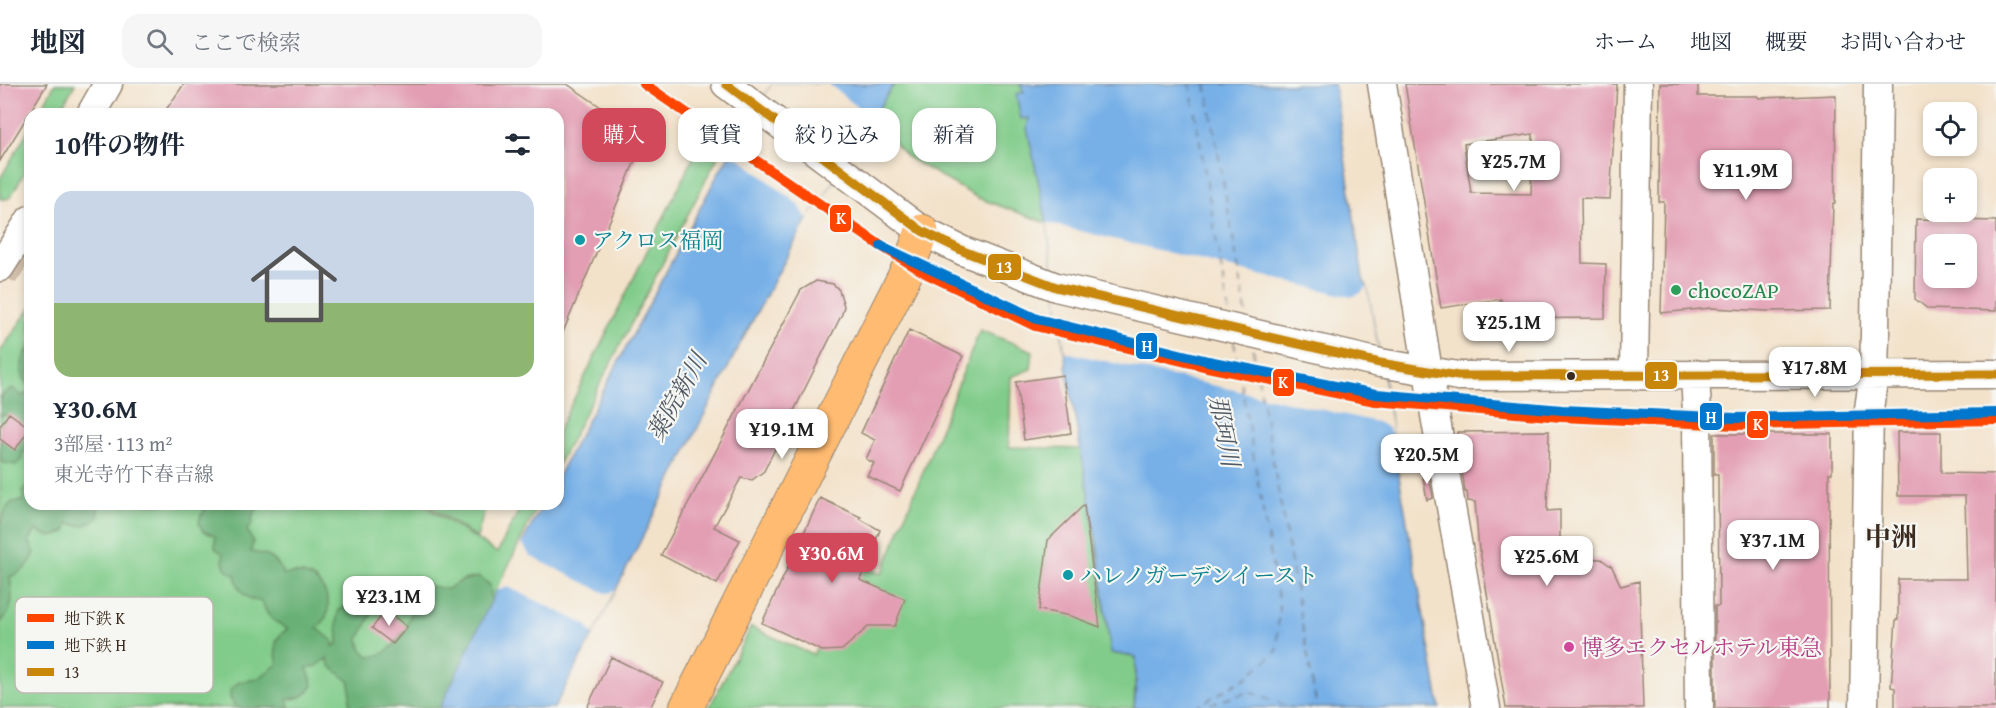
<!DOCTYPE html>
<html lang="ja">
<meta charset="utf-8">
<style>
:root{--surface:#fff;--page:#f6f6f7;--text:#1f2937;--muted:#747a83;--line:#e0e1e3;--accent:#d1495b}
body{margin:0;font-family:"Gentium Book Plus","Noto Serif JP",serif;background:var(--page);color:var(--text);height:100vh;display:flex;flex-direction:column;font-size:22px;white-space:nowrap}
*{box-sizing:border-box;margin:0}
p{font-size:20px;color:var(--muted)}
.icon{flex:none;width:33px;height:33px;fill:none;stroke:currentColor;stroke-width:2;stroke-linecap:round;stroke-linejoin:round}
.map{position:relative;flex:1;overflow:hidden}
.side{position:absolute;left:24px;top:24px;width:540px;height:402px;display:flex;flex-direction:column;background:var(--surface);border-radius:18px;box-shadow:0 3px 9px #0003}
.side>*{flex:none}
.hud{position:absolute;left:582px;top:24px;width:570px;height:54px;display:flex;gap:12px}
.buttons{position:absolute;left:1923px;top:18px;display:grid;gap:12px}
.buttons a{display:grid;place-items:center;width:54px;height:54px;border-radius:12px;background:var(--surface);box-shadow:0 3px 9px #0003;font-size:30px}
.price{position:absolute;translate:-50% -51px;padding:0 14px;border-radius:12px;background:#fff;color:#222;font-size:20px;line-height:39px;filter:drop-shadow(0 2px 3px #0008)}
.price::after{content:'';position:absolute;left:50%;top:36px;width:18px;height:14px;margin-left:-9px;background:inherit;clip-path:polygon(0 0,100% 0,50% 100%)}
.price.on{background:var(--accent);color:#fff}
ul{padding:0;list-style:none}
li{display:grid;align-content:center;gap:12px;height:318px;padding:0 30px}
li span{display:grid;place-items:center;height:186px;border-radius:18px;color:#555}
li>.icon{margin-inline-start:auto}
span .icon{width:108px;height:108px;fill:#fffc;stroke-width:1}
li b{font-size:26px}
h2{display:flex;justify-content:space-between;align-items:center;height:72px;padding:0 30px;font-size:26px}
.chip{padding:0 21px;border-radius:18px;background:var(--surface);box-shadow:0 3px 9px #0003;font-size:21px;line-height:54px}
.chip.on{background:var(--accent);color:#fff}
header{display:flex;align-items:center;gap:36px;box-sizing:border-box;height:84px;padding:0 30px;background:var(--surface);border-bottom:2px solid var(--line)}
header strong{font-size:28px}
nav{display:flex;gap:33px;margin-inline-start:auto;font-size:21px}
.search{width:420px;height:54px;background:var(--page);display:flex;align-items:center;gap:15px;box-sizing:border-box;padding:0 21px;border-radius:18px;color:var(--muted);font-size:22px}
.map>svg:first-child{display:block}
</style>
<header>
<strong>地図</strong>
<div class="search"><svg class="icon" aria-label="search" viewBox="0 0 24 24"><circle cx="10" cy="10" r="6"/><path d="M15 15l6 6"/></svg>ここで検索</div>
<nav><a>ホーム</a><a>地図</a><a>概要</a><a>お問い合わせ</a></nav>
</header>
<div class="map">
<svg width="1996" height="624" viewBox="0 0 1996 624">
<rect width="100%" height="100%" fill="#f6f6f2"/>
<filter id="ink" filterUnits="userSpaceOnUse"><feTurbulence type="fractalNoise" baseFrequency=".0167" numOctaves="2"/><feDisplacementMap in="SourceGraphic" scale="12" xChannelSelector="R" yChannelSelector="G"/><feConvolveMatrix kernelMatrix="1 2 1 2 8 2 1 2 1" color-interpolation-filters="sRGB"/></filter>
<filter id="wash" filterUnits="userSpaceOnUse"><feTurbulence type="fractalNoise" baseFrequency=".008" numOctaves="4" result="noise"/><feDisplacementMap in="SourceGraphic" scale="24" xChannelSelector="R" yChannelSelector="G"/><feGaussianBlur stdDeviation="1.35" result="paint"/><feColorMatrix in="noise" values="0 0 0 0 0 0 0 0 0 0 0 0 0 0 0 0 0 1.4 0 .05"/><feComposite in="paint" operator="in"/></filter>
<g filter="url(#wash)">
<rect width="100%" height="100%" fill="#f3e2ca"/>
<path fill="#81cc8a" stroke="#5e7b54" stroke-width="1.5" d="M55 0H75L58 30H38Z
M894 0H1023L1047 139 978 114 907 73 872 35Z
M30 43V79L11 112 7 115H0V95Z
M699 46 723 63 558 381V347L693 74 686 67Z
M30 224V420H422L497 469 522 420H538L504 491 506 502 443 624H0V268Z
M980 246 1033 267 1031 285 1011 293 1009 363 1083 365 1111 569 1136 573 1134 624H709L751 543 813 571 853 480 882 490Z
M427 420H486L477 454 426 420Z"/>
<path fill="#68b076" stroke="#526d4a" stroke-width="1.5" d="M30 263V302C18 291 20 276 30 263Z
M13 304 22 312 30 307V361L27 367 22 368V375L16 381 5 379 0 377V353L10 331H0V317L3 310Z
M30 399V420H98V434C87 443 81 443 68 439L66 447C51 456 50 453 36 446L29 457 35 469C29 482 23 488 10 493 13 510 14 528 0 539V442L5 426 12 418 23 417V407Z
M195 420H261L253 430 252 440 247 446 253 458 251 468C267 470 277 474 283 490 289 490 296 489 302 490 327 495 338 528 317 544L333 557V562L338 560C339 548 334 536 339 526L362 515 378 517 359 555 361 565 370 573C393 571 404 549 411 530L403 512 411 505 421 507 425 501 447 505 463 496 479 493 490 501 492 522 446 624H350V598L330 582 327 574 317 582 307 584 313 601C306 612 300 615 287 615L290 624H236L230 614V606L239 598 257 595 278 580C274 565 273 553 288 545 274 538 267 533 262 518 244 515 239 508 235 491 224 486 222 481 223 470L215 464V452L203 447 199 439 201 431 206 426Z"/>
<path fill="#77b0e7" stroke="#596d82" stroke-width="1.5" d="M772 0H894L827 107 807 135 738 264 593 551 554 624H440L496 507 516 476 522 459 543 420H558V392L719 88Z
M1020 0H1334L1363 195 1367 202 1389 323 1393 359 1440 624H1134L1136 603V573L1111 569 1097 459 1067 288 1047 139 1027 44 1029 34 1021 35 1016 10 1024 8Z"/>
<path fill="#f3e2ca" d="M772 0H829L872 35 827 107 807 135 799 121 741 75 730 70Z
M1047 139 1351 213 1361 209 1367 202 1393 352 1388 344 1377 338 1065 268Z
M522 459 530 472 605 509H610L616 505 593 551 585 540 508 503 496 507Z"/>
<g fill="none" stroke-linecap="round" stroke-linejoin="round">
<path stroke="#505964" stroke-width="1.5" stroke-dasharray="8 6" stroke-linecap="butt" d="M1190 0 1229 230
M1206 0 1247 233
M1253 265 1317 624
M1194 624 1246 594 1277 567 1279 520 1234 258
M1197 624 1249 608 1292 624"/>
</g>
<g id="blocks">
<path fill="#e39eb4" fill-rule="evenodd" d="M0 0H47L0 77Z
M184 0H567L645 53 558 260V30H163Z
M1405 0H1617L1610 115 1581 114 1582 179 1606 180 1605 234 1502 235 1501 215 1441 224ZM1533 50 1531 110 1471 109 1464 60Z
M1660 0H1698V12H1757L1759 14 1836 11 1835 119H1833L1830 226 1767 227 1711 224 1661 229 1664 118H1659Z
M1916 135 1996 137V227L1928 225 1915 215ZM1934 160H1966V194H1934Z
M816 197 833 200 839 206 844 222 842 230 764 387 752 396 741 394 714 443 740 456 717 500 661 471 801 206Z
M909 246 963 272 900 407 867 392 874 379 866 375 875 356 861 349Z
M1063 291 1071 349 1024 356 1016 298Z
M9 329 30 344 15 366 0 355V342Z
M1549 347 1547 427 1560 426V474L1601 475 1612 483 1621 502 1639 497 1643 624H1506L1480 467H1479L1475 418 1468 417 1467 408H1465L1457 348Z
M1897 348H1941V389L1996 390V624H1895V604L1891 603 1896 536H1898V495H1967L1965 412H1898Z
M1714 350H1832V389H1829L1830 624H1715V522H1719L1718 390H1714Z
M1428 387 1433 414 1427 416 1422 388Z
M820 414 861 433 860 435 880 446 860 496 905 515 895 542H869L842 566 822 567 762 539Z
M1084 421 1100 543 1071 532 1039 526 1048 456Z
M386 526 407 543 393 560 372 544Z
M611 573 663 598 650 624H587Z"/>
</g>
</g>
<g filter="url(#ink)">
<use href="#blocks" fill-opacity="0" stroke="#978674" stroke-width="1.5"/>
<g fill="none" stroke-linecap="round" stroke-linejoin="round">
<path stroke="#cebda8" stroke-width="28" stroke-dasharray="28 14" stroke-linecap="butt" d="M0 172 30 192"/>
<defs>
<path id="minor" d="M726 0 922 147 963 167 1056 203 1380 279 1458 292 1996 290
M1382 0 1435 331 1486 624
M91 30 108 0
M0 183 30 136
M1695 290 1697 328 1699 624
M1634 291 1638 0
M1864 624 1869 325 1874 290 1875 250 1878 0"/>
<path id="major" d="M686 624 907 187 922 147"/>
</defs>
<use href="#minor" stroke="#978674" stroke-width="31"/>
<use href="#major" stroke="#978674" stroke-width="35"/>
<use href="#minor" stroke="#fff" stroke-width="28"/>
<use href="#major" stroke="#ffbb71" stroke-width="33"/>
<defs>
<path id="bus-1" d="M726 0 922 147 963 167 1056 203 1380 279 1458 292 1996 290"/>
</defs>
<use href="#bus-1" stroke="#f6f6f2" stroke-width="14"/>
<use href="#bus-1" stroke="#c88708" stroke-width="9"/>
<defs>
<path id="metro-1" d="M644 0 881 162 927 190 1035 242 1207 283 1375 317 1561 333 1735 341 1996 336"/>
<path id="metro-2" d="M881 162 1037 235 1208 277 1376 310 1562 326 1735 334 1996 329"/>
</defs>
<use href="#metro-1" stroke="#f6f6f2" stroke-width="15"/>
<use href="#metro-2" stroke="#f6f6f2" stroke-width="15"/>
<use href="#metro-1" stroke="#ff4500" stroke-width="10"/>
<use href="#metro-2" stroke="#07c" stroke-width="10"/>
</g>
</g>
<g fill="#0f9aa8" stroke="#f6f6f2" stroke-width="2">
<circle cx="580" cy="156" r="6"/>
<circle cx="1068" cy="491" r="6"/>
</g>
<circle fill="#2e9e5b" stroke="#f6f6f2" stroke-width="2" cx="1676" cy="206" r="6"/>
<circle fill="#3b2a1e" stroke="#f6f6f2" stroke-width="2" cx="1571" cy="292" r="5"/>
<circle fill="#d1479c" stroke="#f6f6f2" stroke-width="2" cx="1569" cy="563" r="6"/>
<g text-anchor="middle" stroke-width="4.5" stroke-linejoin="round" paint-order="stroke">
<g font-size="22" fill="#0d838f" stroke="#f6f6f2" text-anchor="start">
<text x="592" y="164">アクロス福岡</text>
<text x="1080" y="499">ハレノガーデンイースト</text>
</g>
<g font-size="22" fill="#27864d" stroke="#f6f6f2" text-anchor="start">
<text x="1688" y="214">chocoZAP</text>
</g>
<g font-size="22" fill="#b23c85" stroke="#f6f6f2" text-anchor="start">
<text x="1581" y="571">博多エクセルホテル東急</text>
</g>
<g font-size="24" font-style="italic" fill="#505964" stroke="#f6f6f2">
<text transform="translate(677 313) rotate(-61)" y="8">薬院新川</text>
<text transform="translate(1224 347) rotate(79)" y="8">那珂川</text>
</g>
<g font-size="26" font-weight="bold" fill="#3b2a1e" stroke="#f6f6f2">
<text x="1891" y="462">中洲</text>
</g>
</g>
<rect x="15" y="513" width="198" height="96" rx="9" fill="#f6f6f2" stroke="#beb9b2" stroke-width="1.5"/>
<rect x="27" y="530" width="27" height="8" fill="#ff4500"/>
<rect x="27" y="557" width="27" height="8" fill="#07c"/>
<rect x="27" y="584" width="27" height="8" fill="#c88708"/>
<g font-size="16" fill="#3b2a1e">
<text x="64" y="540">地下鉄 K</text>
<text x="64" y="567">地下鉄 H</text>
<text x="64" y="594">13</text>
</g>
<g stroke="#f6f6f2" stroke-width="2">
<rect x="829" y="120" width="23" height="29" rx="6" fill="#ff4500"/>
<rect x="987" y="169" width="35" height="28" rx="6" fill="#c88708"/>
<rect x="1135" y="248" width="23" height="28" rx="6" fill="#07c"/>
<rect x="1644" y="277" width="34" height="29" rx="6" fill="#c88708"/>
<rect x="1272" y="284" width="23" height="29" rx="6" fill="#ff4500"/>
<rect x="1699" y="318" width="24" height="29" rx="6" fill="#07c"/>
<rect x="1746" y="326" width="23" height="29" rx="6" fill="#ff4500"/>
</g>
<g font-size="16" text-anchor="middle" font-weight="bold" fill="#fff">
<text x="841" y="140">K</text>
<text x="1004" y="189">13</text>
<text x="1147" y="268">H</text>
<text x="1661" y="297">13</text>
<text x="1283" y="304">K</text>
<text x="1711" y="339">H</text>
<text x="1758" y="346">K</text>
</g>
</svg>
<div class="buttons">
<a><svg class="icon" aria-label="locate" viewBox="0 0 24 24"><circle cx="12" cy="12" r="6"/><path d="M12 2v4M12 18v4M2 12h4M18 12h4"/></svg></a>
<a>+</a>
<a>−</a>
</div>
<b class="price" style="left:1514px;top:108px">¥25.7M</b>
<b class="price" style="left:1746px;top:117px">¥11.9M</b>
<b class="price" style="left:1509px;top:269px">¥25.1M</b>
<b class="price" style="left:1815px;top:314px">¥17.8M</b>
<b class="price" style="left:782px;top:376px">¥19.1M</b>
<b class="price" style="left:1427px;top:401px">¥20.5M</b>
<b class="price" style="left:1773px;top:487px">¥37.1M</b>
<b class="price on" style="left:832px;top:500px">¥30.6M</b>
<b class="price" style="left:1547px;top:503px">¥25.6M</b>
<b class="price" style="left:389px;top:543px">¥23.1M</b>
<div class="hud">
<a class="chip on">購入</a>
<a class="chip">賃貸</a>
<a class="chip">絞り込み</a>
<a class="chip">新着</a>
</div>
<section class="side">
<h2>10件の物件<svg class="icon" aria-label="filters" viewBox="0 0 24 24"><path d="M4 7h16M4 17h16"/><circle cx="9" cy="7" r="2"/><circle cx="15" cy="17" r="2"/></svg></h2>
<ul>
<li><span style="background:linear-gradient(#c9d6e8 60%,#8fb573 0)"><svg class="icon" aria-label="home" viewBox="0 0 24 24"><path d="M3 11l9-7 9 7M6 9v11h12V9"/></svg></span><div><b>¥30.6M</b><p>3部屋 · 113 m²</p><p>東光寺竹下春吉線</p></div></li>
</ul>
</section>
</div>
